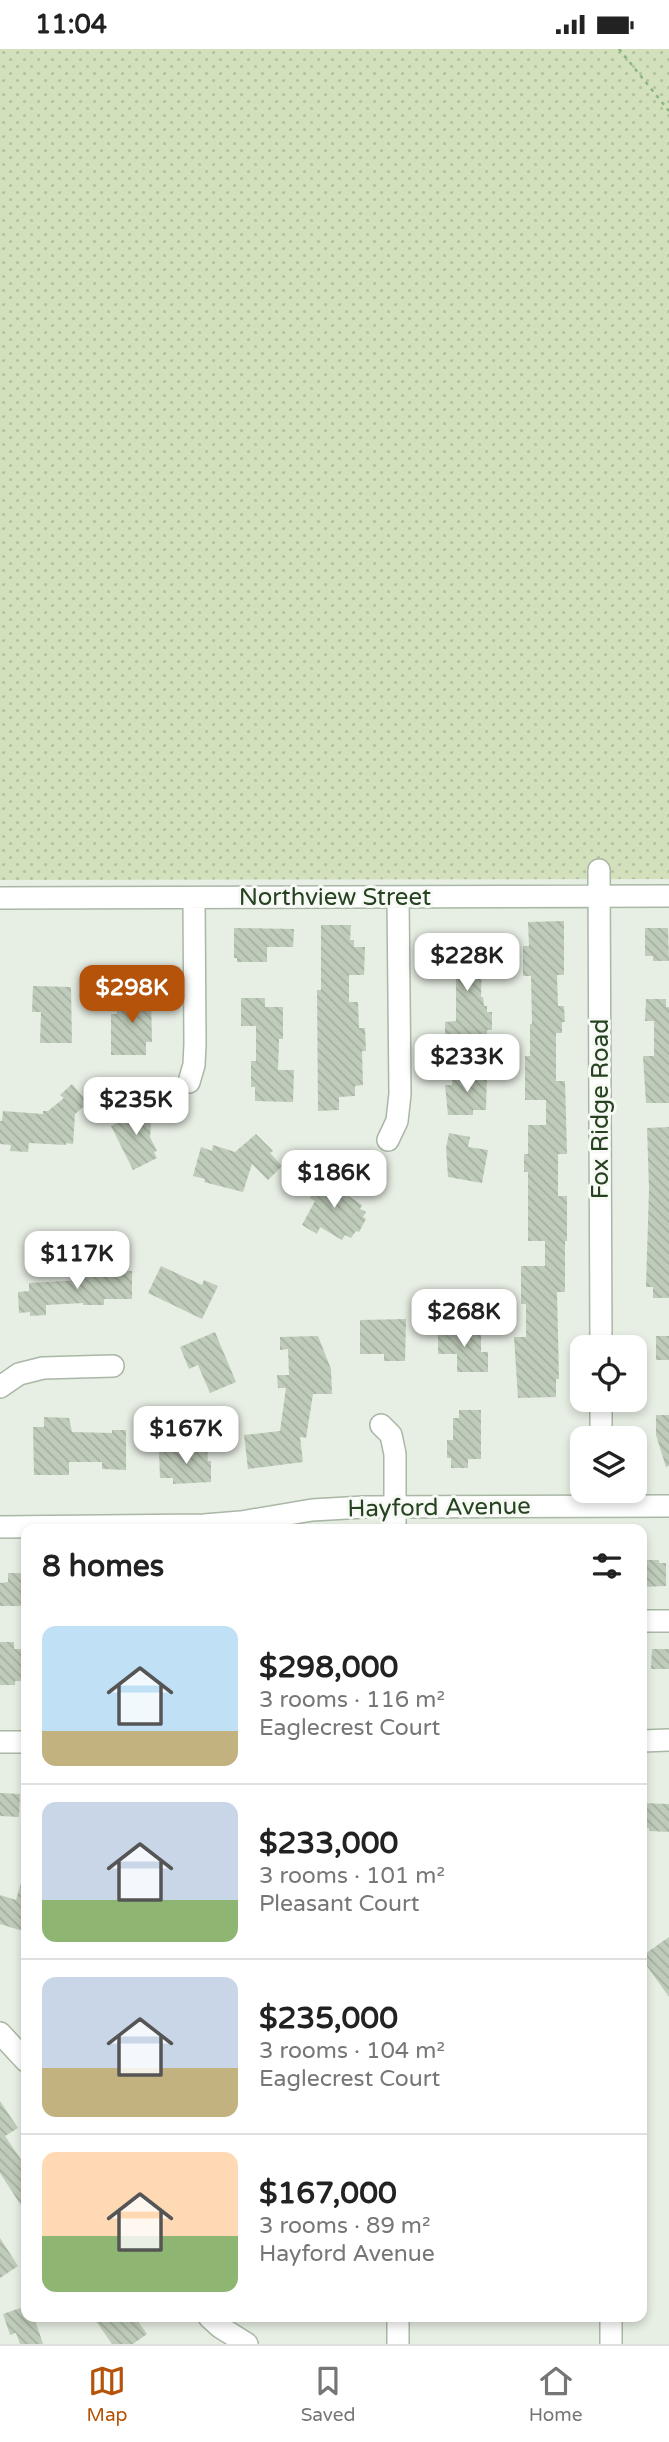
<!DOCTYPE html>
<meta charset="utf-8">
<style>
:root{--surface:#fff;--page:#f6f6f6;--text:#222;--muted:#767676;--line:#e0e0e0;--accent:#b45309}
body{margin:0;font-family:"Varela Round",sans-serif;background:var(--page);color:var(--text);height:100vh;display:flex;flex-direction:column;font-size:26px;white-space:nowrap}
*{box-sizing:border-box;margin:0}
p{font-size:23px;color:var(--muted)}
.icon{flex:none;width:38px;height:38px;fill:none;stroke:currentColor;stroke-width:2;stroke-linecap:round;stroke-linejoin:round}
.map{position:relative;flex:1;overflow:hidden}
.panel{position:absolute;left:21px;top:1475px;width:626px;height:798px;display:flex;flex-direction:column;background:var(--surface);border-radius:14px;box-shadow:0 4px 10px #0003}
.panel>*{flex:none}
.tools{position:absolute;left:570px;top:1286px;display:grid;gap:14px}
.tools a{display:grid;place-items:center;width:77px;height:77px;border-radius:14px;background:var(--surface);box-shadow:0 4px 10px #0003;font-size:35px}
.price{position:absolute;translate:-50% -60px;padding:0 16px;border-radius:14px;background:#fff;color:#222;font-size:23px;line-height:46px;filter:drop-shadow(0 2px 4px #0008)}
.price::after{content:'';position:absolute;left:50%;top:42px;width:21px;height:16px;margin-left:-10px;background:inherit;clip-path:polygon(0 0,100% 0,50% 100%)}
.price.selected{background:var(--accent);color:#fff}
ul{padding:0;list-style:none}
li{display:flex;align-items:center;gap:21px;height:175px;padding:0 21px}
li+li{border-top:2px solid var(--line)}
li span{display:grid;place-items:center;flex:none;width:196px;height:140px;border-radius:14px;color:#555}
li>.icon{margin-inline-start:auto}
span .icon{width:84px;height:84px;fill:#fffc;stroke-width:1}
li b{font-size:30px}
h2{display:flex;justify-content:space-between;align-items:center;height:84px;padding:0 21px;font-size:30px}
.status{display:flex;justify-content:space-between;align-items:center;height:49px;padding:0 35px;background:var(--surface);direction:ltr}
.status svg{height:19px;fill:currentColor}
.dock{display:flex;justify-content:space-around;align-items:center;height:98px;border-top:2px solid var(--line);background:var(--surface);font-size:19px;color:var(--muted)}
.dock a{display:grid;justify-items:center;gap:4px}
.dock .selected{color:var(--accent)}
.map>svg:first-child{display:block}
</style>
<div class="status"><b>11:04</b><svg viewBox="0 0 49 12"><path d="M0 12V9h3v3zM5 12V6h3v6zM10 12V3h3v9zM15 12V0h3v12zM26 1h20v11H26zM47 4h2v5h-2z"/></svg></div>
<div class="map">
<svg width="669" height="2295" viewBox="0 0 669 2295">
<defs>
<pattern id="grass-dots" width="8" height="8" patternUnits="userSpaceOnUse" patternTransform="scale(1.75)"><rect width="8" height="8" fill="#d2e1bb"/><path d="M2 2h.1M6 6h.1" fill="none" stroke="#b4c2a0" stroke-width="1.8" stroke-linecap="round"/></pattern>
<pattern id="building-back-hatch" width="6" height="6" patternUnits="userSpaceOnUse" patternTransform="scale(1.75)"><rect width="6" height="6" fill="#c0ccbb"/><path d="M-1 5l2 2M0 0l6 6M5-1l2 2" fill="none" stroke="#a5b0a0"/></pattern>
</defs>
<rect width="100%" height="100%" fill="#e7eee3"/>
<path fill="url(#grass-dots)" d="M0 0H669V830L0 831Z"/>
<path fill="url(#building-back-hatch)" d="M564 872V926H557L558 957H564L565 973H562V984H556V1032H565L567 1105H558V1147H567V1192H565V1243H557L559 1330H556V1348L518 1349 514 1288H526V1255H521V1217H545V1192H528V1123H524V1105H528V1076H546V1051H525V1007H530V975H532L531 927H523V897H529L528 873Z
M321 876H351L350 891H354V898H365L364 926H349V953H358L359 979H365L366 1002H362L363 1036 355 1037V1047L339 1048V1061L318 1062 317 941H321Z
M234 879 294 880 293 898H267V913H237V909H234Z
M645 879H668L669 912H653V907H645Z
M444 885H478V902H482L481 948H483L484 957H487V963H492V981H487V990H469V999H445V973L456 972V927H454V918H452V903H444Z
M33 937 71 938 72 994H40L41 963H32Z
M117 946H151L152 993H146V1006H111V965H117Z
M241 949H265V958H283V990H279L278 1021H294L293 1053 255 1052V1038H251V1012H256V977H241Z
M646 950H666V958H669V1054H646L643 1007H654V972H645Z
M452 1024H487L486 1061H473V1066H448L445 1036H452Z
M72 1035 88 1054 75 1065 73 1095 66 1094V1096L29 1094 28 1103 10 1102 11 1096 0 1095V1072H2L3 1062 43 1065V1062H48L64 1049 60 1046Z
M137 1054 151 1076 150 1088 157 1102 154 1103 157 1109 133 1121 111 1077 127 1069 123 1061Z
M669 1078V1249H653V1238H646L649 1140 647 1079Z
M449 1084 470 1088 468 1098 488 1101 482 1134 448 1128 446 1099Z
M256 1085 273 1102 270 1104 282 1117 268 1131 252 1115 243 1143 204 1133 205 1130 193 1127 201 1098 212 1102 213 1096 235 1103Z
M324 1124 344 1136 341 1142 362 1156 360 1160 366 1163 363 1168 366 1170 359 1183 356 1182 351 1189 345 1186 342 1191 320 1178 317 1185 302 1176 315 1152 310 1149Z
M161 1217 202 1236 204 1231 218 1237 202 1270 148 1244Z
M82 1222H132V1250H104V1256H83V1254L46 1256V1266L30 1267V1263L19 1264 18 1243 29 1242V1234L82 1231Z
M406 1270 405 1312H384V1305H360V1271Z
M438 1280H481V1303H488V1323H457V1305H438Z
M215 1283 236 1333 210 1344 198 1316 189 1320 180 1298Z
M318 1287 331 1320 332 1345H313L306 1389 300 1388 303 1413 248 1420 244 1386 280 1382 286 1339H278L277 1326H289L288 1300 280 1301V1288Z
M656 1287H669V1311H656Z
M459 1361H481V1410H468V1419H451V1409H447V1391H453V1369H459Z
M656 1366H669V1417L666 1418 656 1386Z
M44 1368 69 1369 72 1383 112 1384V1381H126V1421L102 1420V1413H69V1426H34L33 1378H44Z
M188 1396H207L208 1412H211V1433L173 1435V1429H160L159 1403H188Z
M644 1511H659V1514H666V1537L642 1538V1513Z
M8 1524H26V1557H0V1534L8 1533Z
M0 1593H14V1600H26V1632H15V1636H0Z
M652 1600H669V1620H651Z
M0 1744 20 1745 19 1768 0 1767Z
M642 1754 669 1755V1783L649 1782V1779H642Z
M23 1827 26 1828V1883L0 1875V1846L16 1851Z
M669 1888V1948L642 1910V1907Z
M0 2052 18 2079 5 2087 26 2118V2164L0 2124Z
M0 2189 18 2217 0 2229Z
M26 2257V2268H34L43 2295H20L16 2284 10 2286 3 2265Z
M93 2268H135L147 2285 133 2295H112Z"/>
<g fill="none" stroke-linecap="round" stroke-linejoin="round">
<defs>
<path id="minor" d="M599 821 601 1298
M0 849 669 847
M189 1033 194 1016 195 995 194 849
M388 1091 397 1072 400 1045 398 848
M0 1338 19 1325 43 1319 113 1317
M601 1351V1390
M381 1376 391 1386 395 1405V1480
M0 1478 204 1476 241 1473 312 1461 364 1458 669 1457
M642 1572H669
M642 1692 669 1691
M0 1693H26
M0 1984 26 2012
M209 2268 220 2278 247 2295
M398 2268V2295
M611 2268V2295"/>
</defs>
<use href="#minor" stroke="#a9b7a5" stroke-width="24"/>
<path stroke="#8bb481" stroke-width="2.5" stroke-dasharray="3.5 5" stroke-linecap="butt" d="M619 0 669 62"/>
<use href="#minor" stroke="#fff" stroke-width="21"/>
</g>
<g text-anchor="middle" stroke-width="6" stroke-linejoin="round" paint-order="stroke">
<g font-size="24" fill="#264221" stroke="#f7faf4">
<text x="335" y="856">Northview Street</text>
<text transform="translate(600 1060) rotate(-90)" y="8">Fox Ridge Road</text>
<text transform="translate(439 1458) rotate(-1)" y="8">Hayford Avenue</text>
</g>
</g>
</svg>
<div class="tools">
<a><svg class="icon" aria-label="locate" viewBox="0 0 24 24"><circle cx="12" cy="12" r="6"/><path d="M12 2v4M12 18v4M2 12h4M18 12h4"/></svg></a>
<a><svg class="icon" aria-label="layers" viewBox="0 0 24 24"><path d="M12 4l9 5-9 5-9-5zM3 14l9 5 9-5"/></svg></a>
</div>
<b class="price" style="left:467px;top:944px">$228K</b>
<b class="price selected" style="left:132px;top:976px">$298K</b>
<b class="price" style="left:467px;top:1045px">$233K</b>
<b class="price" style="left:136px;top:1088px">$235K</b>
<b class="price" style="left:334px;top:1161px">$186K</b>
<b class="price" style="left:77px;top:1242px">$117K</b>
<b class="price" style="left:464px;top:1300px">$268K</b>
<b class="price" style="left:186px;top:1417px">$167K</b>
<section class="panel">
<h2>8 homes<svg class="icon" aria-label="filters" viewBox="0 0 24 24"><path d="M4 7h16M4 17h16"/><circle cx="9" cy="7" r="2"/><circle cx="15" cy="17" r="2"/></svg></h2>
<ul>
<li><span style="background:linear-gradient(#bfe0f5 75%,#c2b280 0)"><svg class="icon" aria-label="home" viewBox="0 0 24 24"><path d="M3 11l9-7 9 7M6 9v11h12V9"/></svg></span><div><b>$298,000</b><p>3 rooms · 116 m²</p><p>Eaglecrest Court</p></div></li>
<li><span style="background:linear-gradient(#c9d6e8 70%,#8fb573 0)"><svg class="icon" aria-label="home" viewBox="0 0 24 24"><path d="M3 11l9-7 9 7M6 9v11h12V9"/></svg></span><div><b>$233,000</b><p>3 rooms · 101 m²</p><p>Pleasant Court</p></div></li>
<li><span style="background:linear-gradient(#c9d6e8 65%,#c2b280 0)"><svg class="icon" aria-label="home" viewBox="0 0 24 24"><path d="M3 11l9-7 9 7M6 9v11h12V9"/></svg></span><div><b>$235,000</b><p>3 rooms · 104 m²</p><p>Eaglecrest Court</p></div></li>
<li><span style="background:linear-gradient(#ffd9b3 60%,#8fb573 0)"><svg class="icon" aria-label="home" viewBox="0 0 24 24"><path d="M3 11l9-7 9 7M6 9v11h12V9"/></svg></span><div><b>$167,000</b><p>3 rooms · 89 m²</p><p>Hayford Avenue</p></div></li>
</ul>
</section>
</div>
<nav class="dock">
<a class="selected"><svg class="icon" aria-label="map" viewBox="0 0 24 24"><path d="M3 6l6-2 6 2 6-2v14l-6 2-6-2-6 2zM9 4v14M15 6v14"/></svg>Map</a>
<a><svg class="icon" aria-label="saved" viewBox="0 0 24 24"><path d="M7 4h10v16l-5-4-5 4z"/></svg>Saved</a>
<a><svg class="icon" aria-label="home" viewBox="0 0 24 24"><path d="M3 11l9-7 9 7M6 9v11h12V9"/></svg>Home</a>
</nav>
